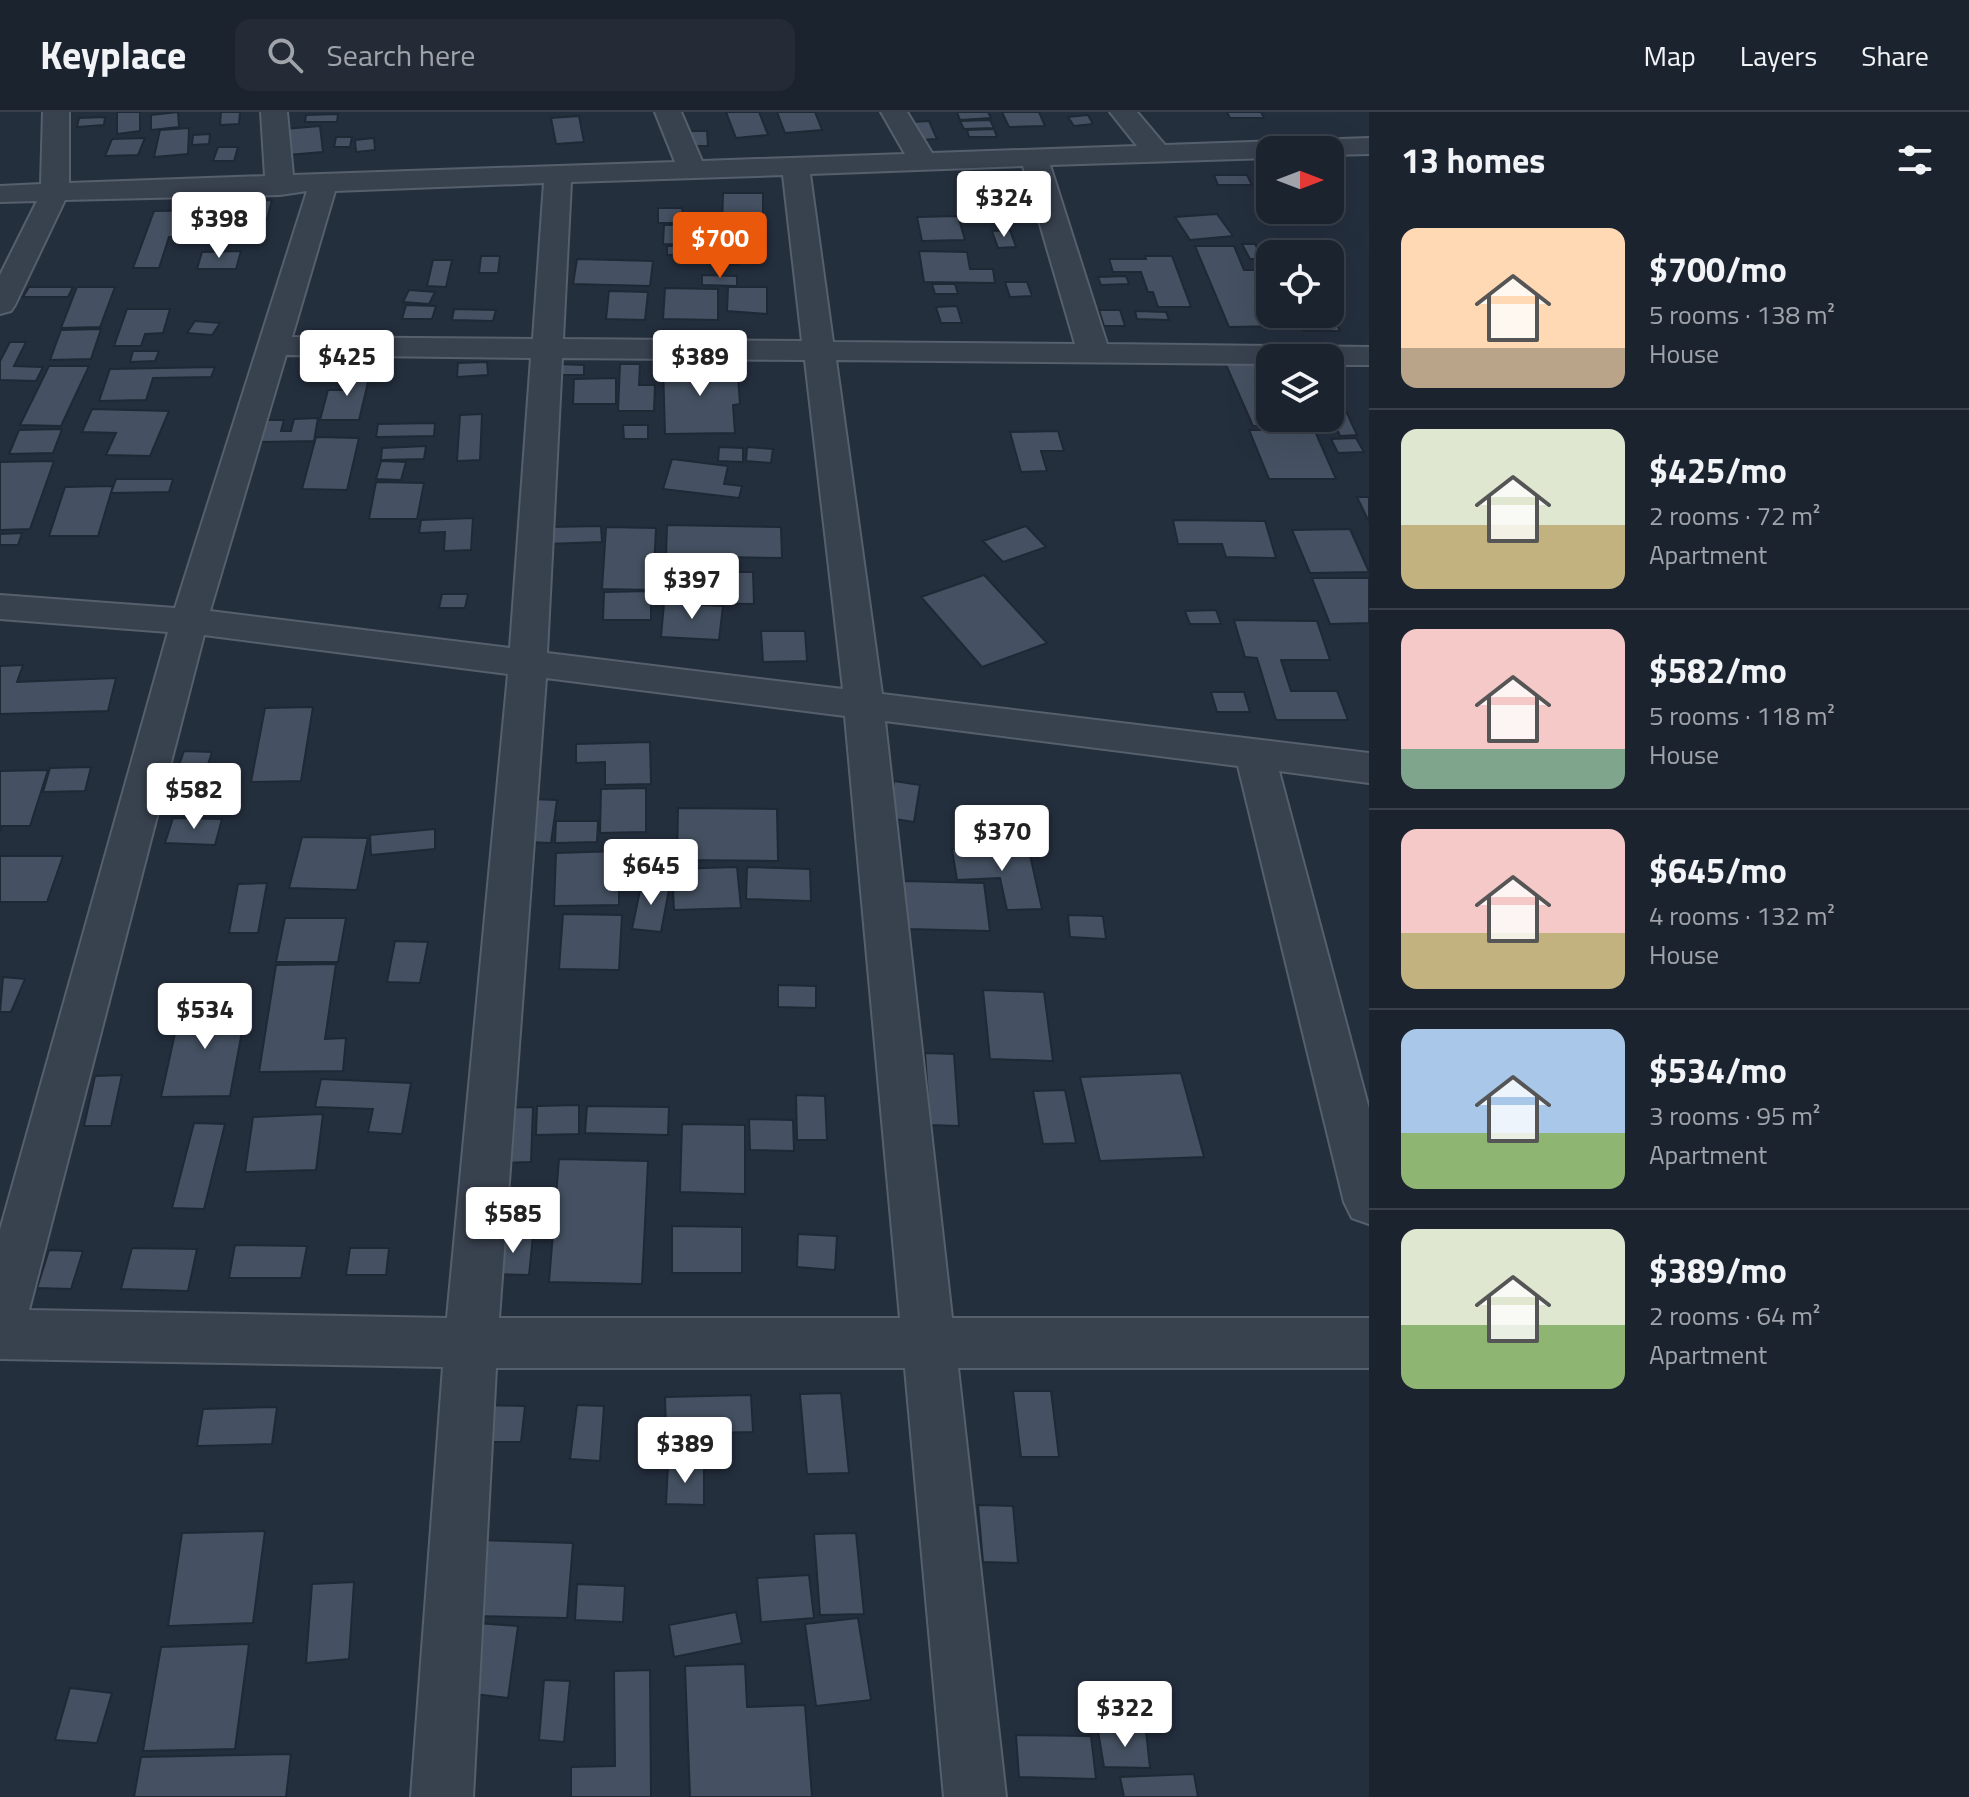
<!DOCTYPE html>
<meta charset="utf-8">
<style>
:root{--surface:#1b232e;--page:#242b36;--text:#f1f3f6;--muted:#a0a4aa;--line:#39404a;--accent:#ea580c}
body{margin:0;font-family:"Titillium Web",sans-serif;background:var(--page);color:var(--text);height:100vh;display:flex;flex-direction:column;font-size:30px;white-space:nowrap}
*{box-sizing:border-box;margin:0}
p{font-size:26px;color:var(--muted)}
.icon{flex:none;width:44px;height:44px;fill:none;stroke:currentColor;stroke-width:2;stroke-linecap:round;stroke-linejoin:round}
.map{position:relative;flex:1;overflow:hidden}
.panel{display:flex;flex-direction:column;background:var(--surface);width:600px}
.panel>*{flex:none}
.needle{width:52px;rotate:90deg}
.fabs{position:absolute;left:1256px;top:24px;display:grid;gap:16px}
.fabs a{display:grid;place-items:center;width:88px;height:88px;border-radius:16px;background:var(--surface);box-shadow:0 8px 32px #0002,0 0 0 2px var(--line);font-size:40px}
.price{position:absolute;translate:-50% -68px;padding:0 18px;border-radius:8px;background:#fff;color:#222;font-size:26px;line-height:52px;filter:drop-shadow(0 2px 4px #0008)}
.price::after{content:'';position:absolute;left:50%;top:48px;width:24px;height:18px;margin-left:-12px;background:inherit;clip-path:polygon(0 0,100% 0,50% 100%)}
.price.current{background:var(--accent);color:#fff}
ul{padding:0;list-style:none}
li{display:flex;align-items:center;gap:24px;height:200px;padding:0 32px}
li+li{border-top:2px solid var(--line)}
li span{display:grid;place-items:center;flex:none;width:224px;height:160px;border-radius:16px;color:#555}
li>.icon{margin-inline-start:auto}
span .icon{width:96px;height:96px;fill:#fffc;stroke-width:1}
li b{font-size:34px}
h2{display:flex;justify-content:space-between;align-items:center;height:96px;padding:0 32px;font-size:34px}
header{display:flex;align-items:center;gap:48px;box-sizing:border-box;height:112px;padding:0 40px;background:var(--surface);border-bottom:2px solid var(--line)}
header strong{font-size:38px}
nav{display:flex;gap:44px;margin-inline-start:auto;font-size:28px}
.search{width:560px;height:72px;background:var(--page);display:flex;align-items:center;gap:20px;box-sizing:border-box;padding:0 28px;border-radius:16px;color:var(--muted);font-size:30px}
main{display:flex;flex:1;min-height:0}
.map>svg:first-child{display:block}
</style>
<header>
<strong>Keyplace</strong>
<div class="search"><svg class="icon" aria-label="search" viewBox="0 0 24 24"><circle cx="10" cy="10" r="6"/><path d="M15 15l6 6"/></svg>Search here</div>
<nav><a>Map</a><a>Layers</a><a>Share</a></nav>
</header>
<main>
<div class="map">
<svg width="1369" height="1685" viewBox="0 0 1369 1685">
<rect width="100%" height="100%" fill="#242f3e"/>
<path fill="#455162" stroke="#1f2835" stroke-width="2" d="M117 0H140V19L117 22Z
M178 0 179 15 151 18V3Z
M221 0H240L239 12 220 13Z
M726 0H759L768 23 736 26Z
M777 0H815L822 18 785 21Z
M957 0H988L991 6 960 8Z
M1002 0H1039L1045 14 1009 15Z
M1227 0H1261L1264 6H1230Z
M338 2 337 10H305L306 3Z
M1088 3 1093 12 1074 14 1068 5Z
M579 4 584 30 556 32 551 6Z
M105 5 104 13 77 15 79 6Z
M990 8 994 16 964 17 960 9Z
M929 9 937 27 919 28 911 10Z
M320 14 323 40 287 43 284 17Z
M189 16 188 42 154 45 160 18Z
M994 17 997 25H969L967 18Z
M681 19H707L708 34H682Z
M210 22 209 32 192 33 193 23Z
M336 25H352L350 35H334Z
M145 26 138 43 105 44 112 27Z
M374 26 375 38 356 40 355 28Z
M218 35H238L234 49H213Z
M1214 63H1247L1252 73H1218Z
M970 64H993L999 81H975Z
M723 81H763V117L722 116Z
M272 88 267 107 211 108 205 125H169L159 156H133L154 99 211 98 214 89Z
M658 96H682L683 103H721V111H658Z
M1217 102 1233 124 1190 128 1175 105Z
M958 104 965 128 922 129 917 105Z
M664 113H715L714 133 663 132Z
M1010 118 1016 135 998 136 992 119Z
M1242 132H1255L1263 147H1250Z
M667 134H692V142L667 143Z
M1195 134H1234L1244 158H1259L1270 183V202H1279L1284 214 1229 215Z
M241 139 236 157H197L202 140Z
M919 139 967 140 970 157H993L995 171 924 170Z
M719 143H740L739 153 718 152Z
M481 144H500L498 161H479Z
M1145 144H1172L1191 195H1158L1153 180H1148L1141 160H1113L1109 147H1146Z
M577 147 653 149 650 174 573 172Z
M433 148H452L446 175 427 174Z
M702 163 737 164V174L702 173Z
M1126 164 1129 172 1101 173 1098 165Z
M1005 170H1027L1032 184 1010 185Z
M932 172H955L958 182H935Z
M29 175H73L68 185H23Z
M77 175H115L100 215 61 216Z
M728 175H767V202L727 199Z
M665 176 718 177V208L663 207Z
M409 178 435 180 429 192 403 190Z
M609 179 648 180 645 208 606 207Z
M406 193 436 194 432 207H402Z
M957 194 962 211H941L936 195Z
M127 197H170L163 221 145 222 141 234H114Z
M454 197 496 198 493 209 452 208Z
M1099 198H1120L1125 214H1104Z
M1135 199 1166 200 1169 208 1137 207Z
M1330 199 1340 219H1304L1296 202H1330Z
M195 209 220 211 212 223 187 221Z
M101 217 91 247 50 248 61 218Z
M10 230H26L14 254 43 255 36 269 0 268V249Z
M133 239H159L155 249 130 250Z
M1223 246H1273L1270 306H1306L1309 313 1253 314Z
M487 250 488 263 457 265 458 251Z
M737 251 740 292 733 293 735 321 665 322 663 253Z
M557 252 584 253V263H555Z
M620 252H640L639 273H655L654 299H618Z
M49 254H89L61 314 20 313Z
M215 255 211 265 153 266 146 288 99 289 110 257Z
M350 258H371L359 308H320L328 278H345Z
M616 266V292H573L574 267Z
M1330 275H1335L1357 323 1340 324 1330 302Z
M92 297 169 299 150 344 106 343 116 321 82 320Z
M482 302 480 348 457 349 460 303Z
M318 306 314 329 261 330 266 308H284L281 319H291L294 307Z
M435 311 434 324 376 325 378 312Z
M623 313H648V327H624Z
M62 317 53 341 9 342 19 318Z
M1314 317 1336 367H1269L1249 318Z
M1058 319 1064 339H1041L1047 359 1021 360 1010 320Z
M316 325 359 326 347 378 302 377Z
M1356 326 1364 340 1338 341 1331 327Z
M426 334 424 347 381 348 382 336Z
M719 335 743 336V350L718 349Z
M747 335 773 337 771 351 746 349Z
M672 347 728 354 724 372 742 374 739 386 663 377Z
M54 349 30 417 0 418V350Z
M381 349 406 350 401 368 376 367Z
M116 367H173L169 380 111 381Z
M376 370 424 371 417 407H369Z
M113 374 98 424H49L65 375Z
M1357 385H1369V410Z
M473 406 471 438 444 439 445 420 419 421 421 408Z
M1173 408 1265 409 1276 446 1226 445 1222 432H1178Z
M667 413 781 415 782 446 666 444Z
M601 414 602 430 547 432 548 415Z
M1026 414 1046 435 1003 450 983 429Z
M606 415 656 416 653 478 602 477Z
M1350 417 1369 460 1310 461 1292 418Z
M22 421 18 433H0V422Z
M680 460H753L754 492 680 491Z
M984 463 1047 531 982 555 921 485Z
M1312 466H1369V511L1330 512Z
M651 479V508H603L604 480Z
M442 482H468L465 496H439Z
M664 491 723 494 719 528 661 525Z
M1216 498 1221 512H1190L1185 499Z
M1234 508 1317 509 1330 548H1281L1291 579H1337L1348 608H1276L1257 546 1245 545Z
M761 519H805L807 549 763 550Z
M23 553 17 570 116 566 108 599 0 602V554Z
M1211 580H1244L1250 600H1217Z
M313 595 301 669 251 670 265 596Z
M650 630 651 672 605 673V650L576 651V632Z
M184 639 212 640 204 665 175 664Z
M91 655 85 679 43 680 50 656Z
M48 658 30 714H2L0 720V659Z
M175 667H204L199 685H170Z
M894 669 920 673 914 710 888 706Z
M646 676V720L600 721 601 677Z
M531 687 557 688 551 731 524 730Z
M678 696 777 697 778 749 677 748Z
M173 706 222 707 215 733 165 731Z
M556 709H598L597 730 555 731Z
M435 717V737L371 743 370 723Z
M302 725 368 726 357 778 289 776Z
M1028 734 1042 797 1007 798 1000 766 957 768 952 737Z
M619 739V793L554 794 556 741Z
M0 744H63L47 790H0Z
M737 755 741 796 674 798 672 757Z
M747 755 810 757 811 789 746 787Z
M642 769 670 772 661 820 632 817Z
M903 769 984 771 990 819 907 817Z
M267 771 258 821H229L238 772Z
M563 802 622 803 619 858 559 857Z
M1068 803 1103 804 1106 827 1070 825Z
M285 806H346L338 850H276Z
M395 829 428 830 420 871 387 870Z
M336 852 325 927 346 926 343 959 259 960 276 853Z
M3 865 25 867 11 900H0Z
M778 873 816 874V896L778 895Z
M983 878 1044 880 1053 949 990 947Z
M247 893 230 984 161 985 181 894Z
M925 941 954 942 959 1014 930 1013Z
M1181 961 1204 1045 1100 1049 1080 965Z
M122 963 111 1014H84L95 964Z
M321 967 411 971 402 1022 368 1020 373 997 315 995Z
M1065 978 1076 1031 1043 1032 1033 979Z
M796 983 825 984 827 1028H797Z
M579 993V1022L536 1023 537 994Z
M587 994 669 995 668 1023 585 1021Z
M533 995 531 1050 500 1051 502 996Z
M323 1002 316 1058 245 1060 253 1005Z
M749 1007 793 1008 794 1039 750 1038Z
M194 1011 225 1012 204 1097 172 1096Z
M682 1012 745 1013V1082L680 1080Z
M559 1047 648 1049 642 1172 549 1170Z
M672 1114 742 1115V1161H672Z
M798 1122 837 1124 835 1158 797 1155Z
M497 1123 533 1124 529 1163 492 1162Z
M235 1133 307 1134 301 1166H229Z
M132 1136 197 1137 188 1179 121 1177Z
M350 1136H389L386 1163H346Z
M49 1138 83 1139 71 1177 37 1176Z
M1013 1279H1051L1059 1345H1021Z
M841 1281 849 1361 807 1362 800 1282Z
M751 1283 753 1320 713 1321 714 1348 667 1349 665 1285Z
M483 1293 525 1294 521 1330H479Z
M577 1293 604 1294 600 1349 570 1347Z
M277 1295 272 1332 197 1334 203 1297Z
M668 1352 704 1353V1393L666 1392Z
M978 1393 1013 1394 1018 1451 983 1450Z
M265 1419 253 1511 168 1514 182 1421Z
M856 1421 864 1502 820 1503 814 1422Z
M480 1428 573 1431 567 1506 472 1504Z
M809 1463 814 1506 761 1510 757 1466Z
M354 1470 349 1547 306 1551 312 1472Z
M577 1472 625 1474 623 1510 575 1508Z
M736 1500 742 1531 674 1545 669 1513Z
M858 1506 871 1588 816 1594 805 1512Z
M476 1511 518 1514 508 1586 466 1581Z
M249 1532 235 1637 143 1639 161 1535Z
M745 1552 747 1595 805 1593 812 1685H690L685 1554Z
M650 1558 651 1685H571V1655L615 1654 614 1559Z
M544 1568 570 1569 564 1630 539 1628Z
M70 1576 112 1581 97 1631 55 1628Z
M1098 1619H1146L1150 1656 1104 1655Z
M1016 1623 1091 1624 1096 1667 1019 1665Z
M291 1642 286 1685H134L141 1645Z
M1194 1662 1198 1685H1124L1120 1665Z"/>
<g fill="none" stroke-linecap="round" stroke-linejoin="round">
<defs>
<path id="minor" d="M43 0H69V71L265 64 261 0H287L293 63 675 50 655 0H681L702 49 905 42 881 0H907L932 41 1137 34 1110 0H1137L1165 33 1369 26V42L1330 43V38H1270V46L1050 53 1107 232 1369 235V253H1330V246H1270V252L836 248 882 582 1369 641V671L1279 659 1369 997V1112L1352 1106 1344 1090 1238 654 885 609 952 1206H1369V1256H958L1006 1685H944L905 1256H496L473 1685H411L443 1255 0 1247V1118L168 520 0 507V483L175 496 307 79 280 83 65 88 15 193 11 199 0 202V163L37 89 0 90V74L41 72ZM1023 54 1075 232 833 230 810 62ZM783 63 802 229 563 227 571 70ZM544 71 533 227 292 225 335 79ZM286 243 531 246 510 536 210 499ZM562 246 805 248 843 577 547 541ZM204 523 508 562 447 1206 29 1198ZM546 566 845 604 900 1206H499Z"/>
</defs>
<use href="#minor" stroke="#565f6c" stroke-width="4"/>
<use href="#minor" fill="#38414e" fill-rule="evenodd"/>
</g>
</svg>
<div class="fabs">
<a><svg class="needle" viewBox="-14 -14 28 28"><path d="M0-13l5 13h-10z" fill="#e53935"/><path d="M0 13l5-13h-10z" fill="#a0a4aa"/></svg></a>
<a><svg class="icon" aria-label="locate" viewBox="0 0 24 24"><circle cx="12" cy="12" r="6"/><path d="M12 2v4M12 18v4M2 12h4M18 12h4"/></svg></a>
<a><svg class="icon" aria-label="layers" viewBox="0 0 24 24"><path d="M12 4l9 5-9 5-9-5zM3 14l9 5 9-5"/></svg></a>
</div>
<b class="price" style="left:1004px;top:127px">$324</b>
<b class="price" style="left:219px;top:148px">$398</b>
<b class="price current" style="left:720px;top:168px">$700</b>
<b class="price" style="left:347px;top:286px">$425</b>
<b class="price" style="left:700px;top:286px">$389</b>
<b class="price" style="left:692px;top:509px">$397</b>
<b class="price" style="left:194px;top:719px">$582</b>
<b class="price" style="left:1002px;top:761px">$370</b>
<b class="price" style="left:651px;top:795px">$645</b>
<b class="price" style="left:205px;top:939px">$534</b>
<b class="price" style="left:513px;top:1143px">$585</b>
<b class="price" style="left:685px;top:1373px">$389</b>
<b class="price" style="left:1125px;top:1637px">$322</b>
</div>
<section class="panel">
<h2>13 homes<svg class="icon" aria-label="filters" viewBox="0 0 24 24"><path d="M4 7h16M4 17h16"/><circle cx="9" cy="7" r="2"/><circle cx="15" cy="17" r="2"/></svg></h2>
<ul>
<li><span style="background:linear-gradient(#ffd9b3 75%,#b9a48a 0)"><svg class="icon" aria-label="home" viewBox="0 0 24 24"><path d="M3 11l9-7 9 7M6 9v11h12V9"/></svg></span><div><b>$700/mo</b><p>5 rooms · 138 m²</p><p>House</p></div></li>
<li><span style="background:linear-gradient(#dfe7d0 60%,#c2b280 0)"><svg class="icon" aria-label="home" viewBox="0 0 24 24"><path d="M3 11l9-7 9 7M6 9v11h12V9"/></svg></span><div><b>$425/mo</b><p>2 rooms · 72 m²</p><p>Apartment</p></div></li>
<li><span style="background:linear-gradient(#f6c9c9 75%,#7fa58c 0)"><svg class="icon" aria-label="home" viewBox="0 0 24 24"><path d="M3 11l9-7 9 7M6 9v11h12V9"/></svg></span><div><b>$582/mo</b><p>5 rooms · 118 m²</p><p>House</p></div></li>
<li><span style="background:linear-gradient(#f6c9c9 65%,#c2b280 0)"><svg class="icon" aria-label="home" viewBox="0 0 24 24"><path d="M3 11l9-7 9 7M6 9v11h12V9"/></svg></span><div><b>$645/mo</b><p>4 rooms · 132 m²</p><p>House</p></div></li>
<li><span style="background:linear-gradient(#a9c7e8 65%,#8fb573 0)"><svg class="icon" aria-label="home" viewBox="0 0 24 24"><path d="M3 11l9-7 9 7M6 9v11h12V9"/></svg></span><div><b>$534/mo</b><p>3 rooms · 95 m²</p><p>Apartment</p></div></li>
<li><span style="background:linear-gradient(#dfe7d0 60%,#8fb573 0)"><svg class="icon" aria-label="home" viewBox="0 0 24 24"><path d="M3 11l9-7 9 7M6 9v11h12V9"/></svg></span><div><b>$389/mo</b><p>2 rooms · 64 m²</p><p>Apartment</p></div></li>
</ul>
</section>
</main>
